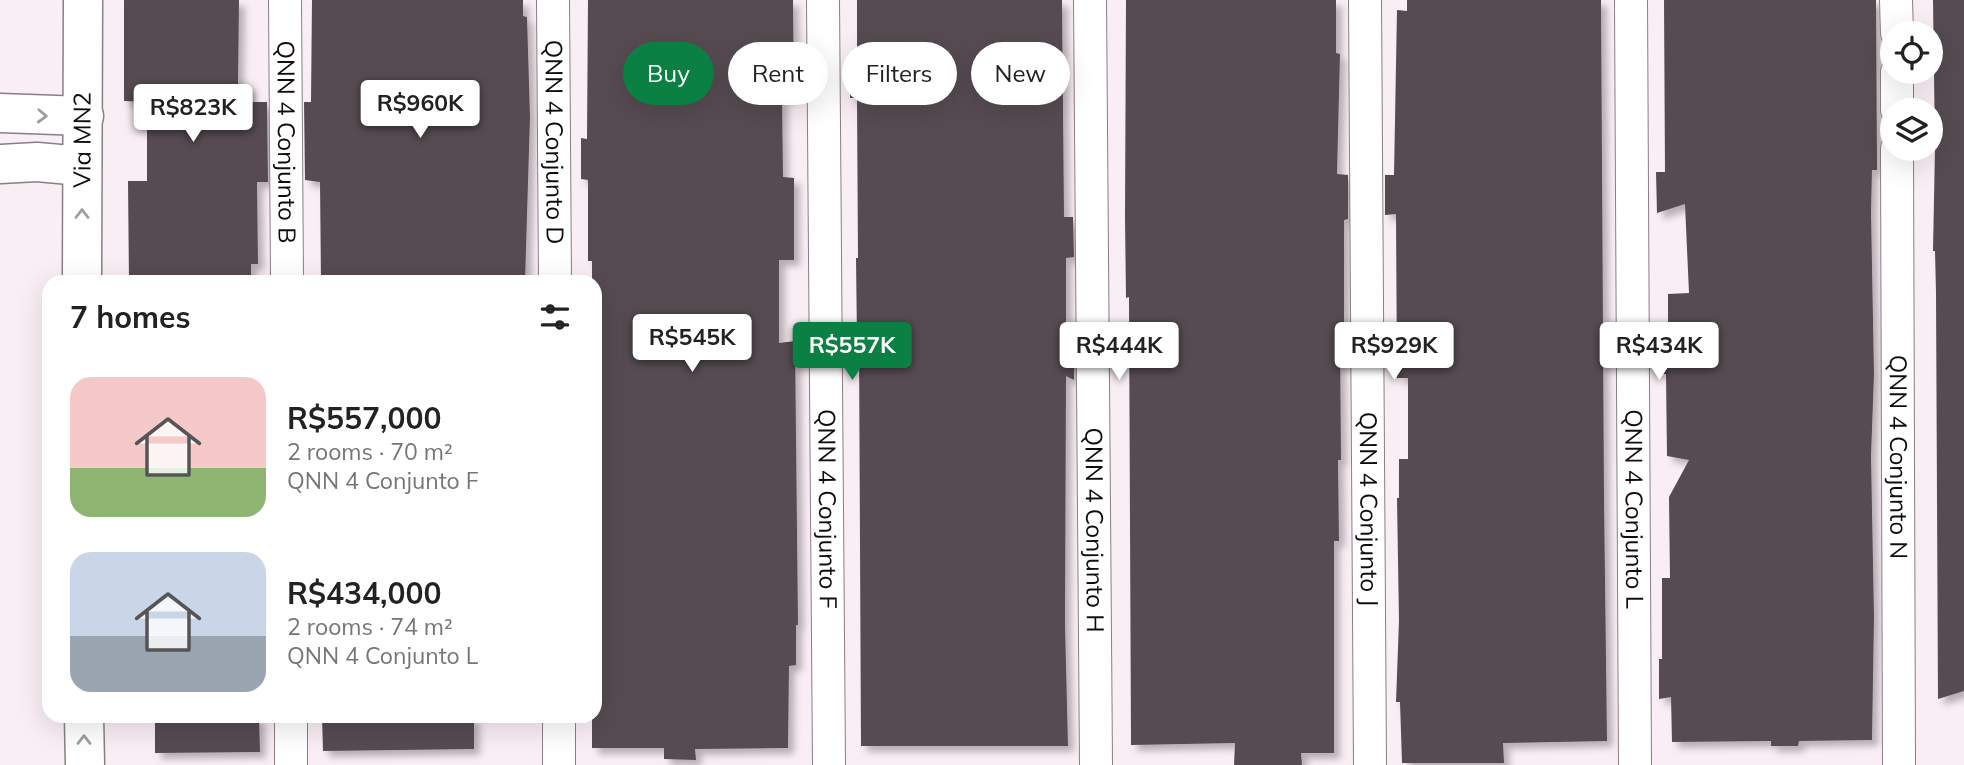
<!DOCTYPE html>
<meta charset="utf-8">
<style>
:root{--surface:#fff;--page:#f2f2f2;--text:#222;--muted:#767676;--accent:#0b8043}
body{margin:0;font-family:Mulish,sans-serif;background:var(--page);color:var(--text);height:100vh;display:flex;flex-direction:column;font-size:26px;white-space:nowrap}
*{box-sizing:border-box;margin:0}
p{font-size:23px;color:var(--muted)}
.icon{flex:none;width:38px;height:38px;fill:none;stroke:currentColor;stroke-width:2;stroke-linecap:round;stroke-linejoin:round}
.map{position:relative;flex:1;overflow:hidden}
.drawer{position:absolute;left:42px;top:275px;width:560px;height:448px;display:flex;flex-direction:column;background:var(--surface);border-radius:21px;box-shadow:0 7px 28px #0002}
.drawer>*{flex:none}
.top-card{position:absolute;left:623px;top:42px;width:665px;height:63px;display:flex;gap:14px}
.tools{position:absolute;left:1880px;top:21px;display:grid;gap:14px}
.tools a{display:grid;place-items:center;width:63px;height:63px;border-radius:50%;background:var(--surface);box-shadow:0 7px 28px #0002;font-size:35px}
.price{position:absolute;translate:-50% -60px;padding:0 16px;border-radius:7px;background:#fff;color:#222;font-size:23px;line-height:46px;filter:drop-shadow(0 2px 4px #0008)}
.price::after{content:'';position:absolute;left:50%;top:42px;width:21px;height:16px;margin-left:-10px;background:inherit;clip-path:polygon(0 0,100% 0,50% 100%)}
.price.selected{background:var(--accent);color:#fff}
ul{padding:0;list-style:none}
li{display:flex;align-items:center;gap:21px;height:175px;padding:0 28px}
li span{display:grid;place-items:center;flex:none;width:196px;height:140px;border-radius:21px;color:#555}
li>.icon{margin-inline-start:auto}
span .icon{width:84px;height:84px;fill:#fffc;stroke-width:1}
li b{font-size:30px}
h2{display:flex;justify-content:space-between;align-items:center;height:84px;padding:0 28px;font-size:30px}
.chip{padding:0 24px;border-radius:32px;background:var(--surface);box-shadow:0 7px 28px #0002;font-size:24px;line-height:63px}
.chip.selected{background:var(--accent);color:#fff}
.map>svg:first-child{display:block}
</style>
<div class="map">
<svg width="1964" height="765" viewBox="0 0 1964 765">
<defs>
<filter id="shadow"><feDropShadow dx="6" dy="6" stdDeviation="3.5" flood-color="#0004"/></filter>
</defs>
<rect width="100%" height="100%" fill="#faeef5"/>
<path fill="#554b51" filter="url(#shadow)" d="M124 0H239L238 85H249V102H267L268 182H257L258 264H251V282H129L128 181H147V102L124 101Z
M312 0H523V16L527 17 530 117 525 282H321L320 182 305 180 304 102H311Z
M588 0H793L794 97H782L783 177 794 178V260H779V343L795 341 798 625H796V665L789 666 788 748 695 749 696 760 664 759V748H592V716H595V282H592V261H588V180L581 179V138L587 139Z
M857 0H1062L1064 217H1073L1074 257 1066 258V338H1074V380L1066 376 1065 624 1068 746H861L859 340H857L856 258H858L857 98H850V55H857Z
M1126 0H1336V53L1340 54 1337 174 1348 175V219L1344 220V337H1340L1341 460H1338L1339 541H1334V753H1301L1302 765H1234L1235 743 1131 745 1129 297 1126 298 1125 217Z
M1407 0H1601L1604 498 1607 741 1503 743 1504 763H1402L1400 702H1396L1399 621 1397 498H1399V459H1408V378H1397L1396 214 1385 215V175H1394L1397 10 1407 11Z
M1664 0H1876L1877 170H1872L1871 212 1874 374 1871 456 1874 617 1872 740 1799 741 1798 746H1771V741L1672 742 1671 697 1659 699V659H1662V578H1670L1669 497 1689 460 1667 456 1666 374H1662L1661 335H1668V294L1689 293 1685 204 1657 213 1656 172H1665Z
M1933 0H1964V691L1938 699 1936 292 1935 251H1933L1935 147Z
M155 716H259L260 752 155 753Z
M322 716H474V749L323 751Z"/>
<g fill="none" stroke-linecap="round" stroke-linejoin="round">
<defs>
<g id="minor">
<path id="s1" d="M285 0 287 282"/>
<path id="s2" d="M553 0 555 282"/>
<path id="s3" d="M823 0 829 765"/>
<path id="s4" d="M1090 0 1096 765"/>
<path id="s5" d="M1365 0 1370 765"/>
<path id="s6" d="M1631 0 1635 765"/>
<path d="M1896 0 1897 33"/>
<path d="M1897 72V110"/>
<path id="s7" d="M1897 149 1899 765"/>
<path d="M291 716V765"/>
<path d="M559 716V765"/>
</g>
<g id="secondary">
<path d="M0 113 84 116"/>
<path d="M0 164 37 162 82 166"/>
<path id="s8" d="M82 282 83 0"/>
<path d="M84 716 85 765"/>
</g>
</defs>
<use href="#minor" stroke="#897e85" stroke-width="34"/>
<use href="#secondary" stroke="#897e85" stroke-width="41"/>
<use href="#minor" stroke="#fff" stroke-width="32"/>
<use href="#secondary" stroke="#fff" stroke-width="38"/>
</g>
<defs><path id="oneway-chevron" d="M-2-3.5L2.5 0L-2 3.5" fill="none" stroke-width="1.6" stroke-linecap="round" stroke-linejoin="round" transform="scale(1.75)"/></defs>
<g stroke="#9f9e9f">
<use href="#oneway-chevron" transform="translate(42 116) rotate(2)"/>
<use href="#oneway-chevron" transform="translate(82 214) rotate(-90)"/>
<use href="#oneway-chevron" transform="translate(84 740) rotate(-90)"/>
</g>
<g text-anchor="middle" stroke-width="7" stroke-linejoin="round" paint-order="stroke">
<g font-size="24" fill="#100c0e" stroke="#fff">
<text dy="8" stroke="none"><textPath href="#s8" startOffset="142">Via MN2</textPath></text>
<text dy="8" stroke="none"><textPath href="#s1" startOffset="142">QNN 4 Conjunto B</textPath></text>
<text dy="8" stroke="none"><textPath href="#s2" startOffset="142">QNN 4 Conjunto D</textPath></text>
<text dy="8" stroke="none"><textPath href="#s7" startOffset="308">QNN 4 Conjunto N</textPath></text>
<text dy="8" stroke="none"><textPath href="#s3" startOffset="509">QNN 4 Conjunto F</textPath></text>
<text dy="8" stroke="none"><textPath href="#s5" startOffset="509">QNN 4 Conjunto J</textPath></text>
<text dy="8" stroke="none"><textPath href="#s6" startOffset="509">QNN 4 Conjunto L</textPath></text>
<text dy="8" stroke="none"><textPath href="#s4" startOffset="530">QNN 4 Conjunto H</textPath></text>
</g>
</g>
</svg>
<div class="tools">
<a><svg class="icon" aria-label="locate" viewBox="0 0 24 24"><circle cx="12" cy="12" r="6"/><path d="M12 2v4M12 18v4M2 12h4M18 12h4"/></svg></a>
<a><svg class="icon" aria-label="layers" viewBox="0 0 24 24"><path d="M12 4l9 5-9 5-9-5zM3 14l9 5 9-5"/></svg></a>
</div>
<b class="price" style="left:420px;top:140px">R$960K</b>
<b class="price" style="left:193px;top:144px">R$823K</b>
<b class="price" style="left:692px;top:374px">R$545K</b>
<b class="price selected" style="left:852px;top:382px">R$557K</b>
<b class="price" style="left:1119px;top:382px">R$444K</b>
<b class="price" style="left:1394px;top:382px">R$929K</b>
<b class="price" style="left:1659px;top:382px">R$434K</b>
<div class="top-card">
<a class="chip selected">Buy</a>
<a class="chip">Rent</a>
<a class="chip">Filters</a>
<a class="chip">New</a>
</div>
<section class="drawer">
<h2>7 homes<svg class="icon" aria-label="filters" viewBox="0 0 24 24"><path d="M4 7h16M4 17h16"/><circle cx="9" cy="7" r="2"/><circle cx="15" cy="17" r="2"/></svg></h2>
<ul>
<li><span style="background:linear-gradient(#f6c9c9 65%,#8fb573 0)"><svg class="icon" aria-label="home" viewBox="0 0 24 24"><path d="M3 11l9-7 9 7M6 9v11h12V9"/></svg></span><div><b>R$557,000</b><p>2 rooms · 70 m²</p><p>QNN 4 Conjunto F</p></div></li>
<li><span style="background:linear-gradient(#c9d6e8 60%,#9aa5b1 0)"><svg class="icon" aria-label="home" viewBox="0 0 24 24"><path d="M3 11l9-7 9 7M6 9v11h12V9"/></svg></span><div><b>R$434,000</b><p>2 rooms · 74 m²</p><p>QNN 4 Conjunto L</p></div></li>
</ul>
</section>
</div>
